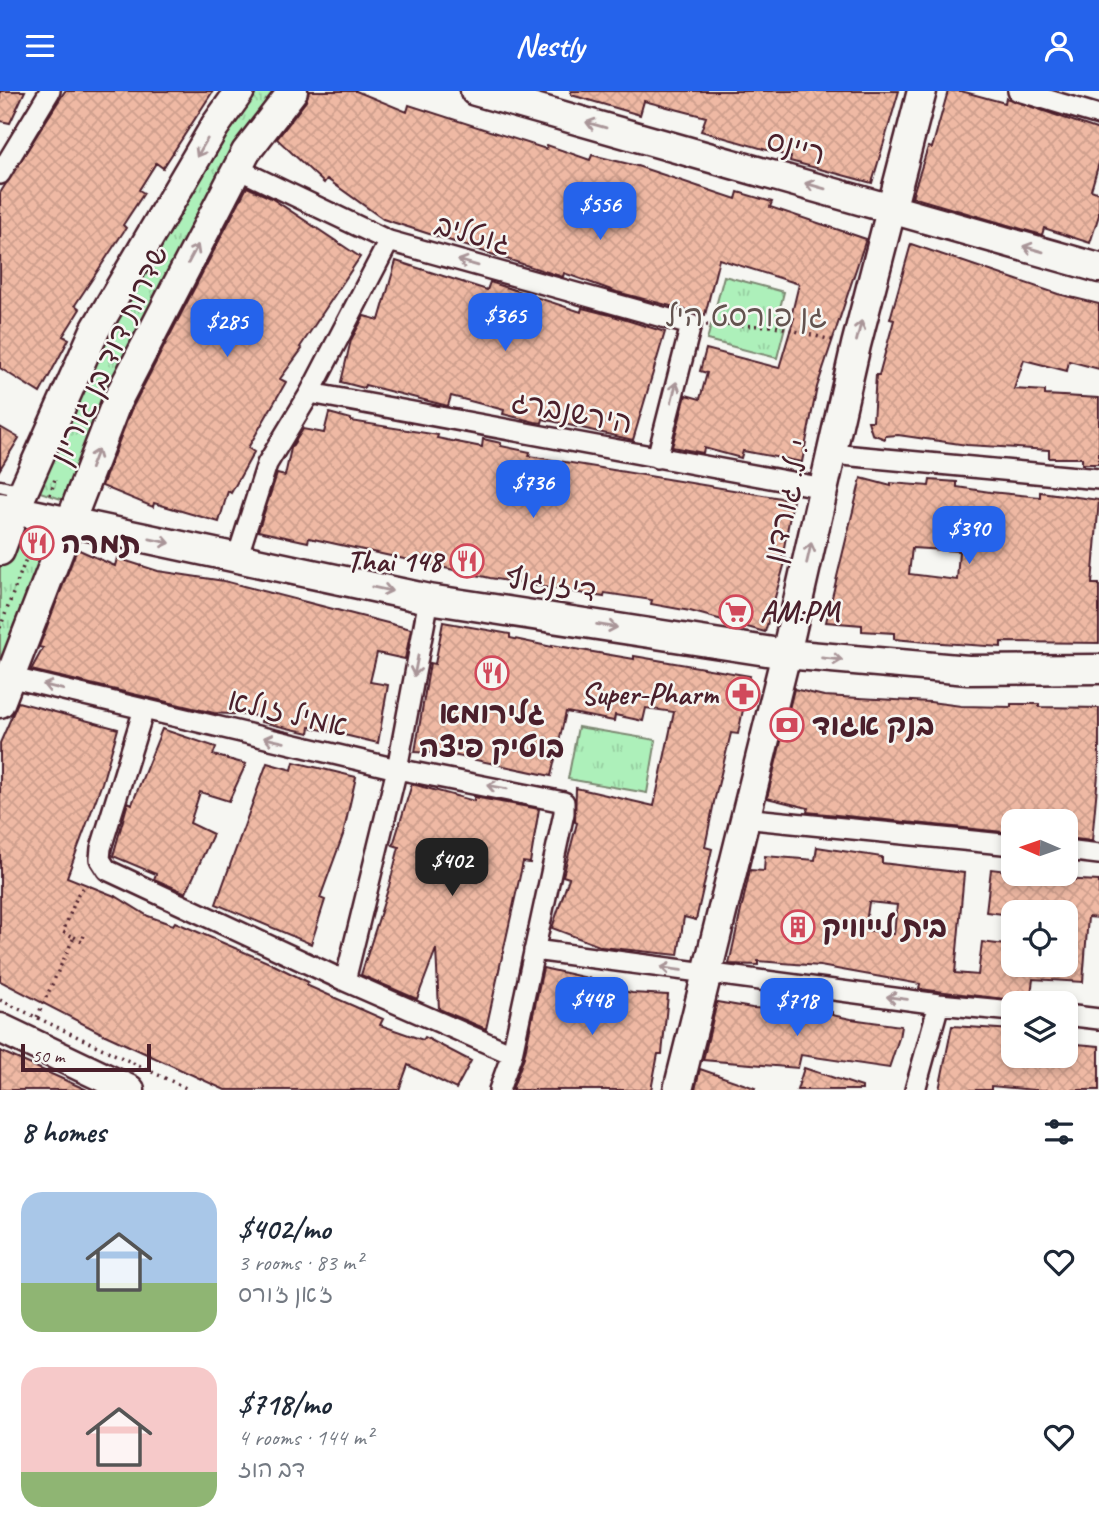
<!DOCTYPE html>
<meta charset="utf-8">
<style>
:root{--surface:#fff;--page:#f2f2f3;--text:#1f2937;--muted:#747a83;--accent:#2563eb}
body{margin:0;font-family:Caveat,"Playpen Sans Hebrew",sans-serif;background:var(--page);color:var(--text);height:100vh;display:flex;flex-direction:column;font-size:26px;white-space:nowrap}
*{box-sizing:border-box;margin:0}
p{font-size:23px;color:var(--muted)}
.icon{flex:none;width:38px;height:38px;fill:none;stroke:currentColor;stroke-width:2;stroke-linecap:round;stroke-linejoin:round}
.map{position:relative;height:999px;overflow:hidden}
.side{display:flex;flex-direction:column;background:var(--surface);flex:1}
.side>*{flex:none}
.needle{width:46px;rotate:272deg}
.buttons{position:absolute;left:1001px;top:718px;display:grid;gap:14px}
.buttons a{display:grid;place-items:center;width:77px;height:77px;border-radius:14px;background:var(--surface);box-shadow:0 4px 10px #0003;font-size:35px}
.scale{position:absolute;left:21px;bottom:18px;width:130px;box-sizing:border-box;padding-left:7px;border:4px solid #4a1f2b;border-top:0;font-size:19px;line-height:24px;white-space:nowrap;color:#4a1f2b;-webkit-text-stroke:5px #f6f6f2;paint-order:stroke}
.price{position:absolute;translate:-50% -60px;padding:0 16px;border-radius:14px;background:var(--accent);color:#fff;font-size:23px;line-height:46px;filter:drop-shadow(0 2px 4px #0008)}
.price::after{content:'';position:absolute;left:50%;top:42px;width:21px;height:16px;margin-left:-10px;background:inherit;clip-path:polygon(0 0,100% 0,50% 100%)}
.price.selected{background:#222;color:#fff}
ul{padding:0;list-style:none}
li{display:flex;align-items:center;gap:21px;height:175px;padding:0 21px}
li span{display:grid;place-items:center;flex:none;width:196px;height:140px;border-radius:21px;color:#555}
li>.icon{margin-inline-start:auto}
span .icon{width:84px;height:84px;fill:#fffc;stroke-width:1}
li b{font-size:30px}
h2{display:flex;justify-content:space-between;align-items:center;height:84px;padding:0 21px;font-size:30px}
header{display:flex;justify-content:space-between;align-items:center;height:91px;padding:0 21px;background:var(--accent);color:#fff;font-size:32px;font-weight:600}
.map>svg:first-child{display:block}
</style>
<header><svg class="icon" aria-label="menu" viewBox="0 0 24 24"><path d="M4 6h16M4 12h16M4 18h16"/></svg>Nestly<svg class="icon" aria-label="person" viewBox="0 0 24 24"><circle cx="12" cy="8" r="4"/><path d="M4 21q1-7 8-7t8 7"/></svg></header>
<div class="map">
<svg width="1099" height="999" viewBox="0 0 1099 999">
<defs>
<pattern id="grass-tufts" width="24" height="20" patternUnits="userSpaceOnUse" patternTransform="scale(1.75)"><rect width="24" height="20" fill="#adf0ba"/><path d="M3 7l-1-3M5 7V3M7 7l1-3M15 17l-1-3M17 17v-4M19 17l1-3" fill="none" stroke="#96cda0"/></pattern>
<pattern id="building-cross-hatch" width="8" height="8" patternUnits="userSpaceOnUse" patternTransform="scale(1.75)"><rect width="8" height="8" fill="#efb9a4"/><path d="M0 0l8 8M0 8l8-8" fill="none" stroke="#ce9f8d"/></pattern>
</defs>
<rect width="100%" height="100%" fill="#f6f6f2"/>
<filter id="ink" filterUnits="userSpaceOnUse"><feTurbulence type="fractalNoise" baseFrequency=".0143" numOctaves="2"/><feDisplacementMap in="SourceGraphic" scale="14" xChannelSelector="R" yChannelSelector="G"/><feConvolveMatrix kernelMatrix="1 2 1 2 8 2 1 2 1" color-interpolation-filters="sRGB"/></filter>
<g filter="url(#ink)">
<path fill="url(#grass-tufts)" stroke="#7c8872" stroke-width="2" d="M241 0H293L76 413 25 396Z
M724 185 784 201 778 225 787 228 777 267 707 249Z
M13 423 67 435 0 610V458Z
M578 636 656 649 647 702 568 688Z"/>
<path fill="url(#building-cross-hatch)" stroke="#4a1f2b" stroke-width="2" fill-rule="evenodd" d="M0 0H25L10 32 0 30Z
M65 0H213L163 77 156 72 139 99 144 102 123 134 126 137 75 214 80 218 63 245 69 248 40 302 0 277V102Z
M309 0H356L407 21 409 14 546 58 547 54 590 69 592 64 637 75 736 108 738 101 772 111 770 116 866 148 817 296 802 371 743 360 741 367 704 357 703 362 672 356 686 304 700 308 707 282 700 280 706 258 779 277 794 227 791 226 799 193 719 168 705 224 617 201 564 182 563 186 544 180 383 128 327 88 324 92 277 48 306 10Z
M571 0H899L872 92 790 70 791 66 701 40 706 26 644 10 640 24 571 4Z
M948 0H961L1005 12 1006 7 1099 39V72L1091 99 1099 102V124L1090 152 1044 137 1042 144 912 106 928 56 932 57Z
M247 96 271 107 360 166 300 256 302 258 280 288 286 291 248 357 254 361 231 402 228 400 219 431 154 412 153 416 102 395 131 319Z
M911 153 1058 203 1099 213V278L1069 270 1067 280 1024 269 1014 298 1045 300V304L1099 307V373H1082V367H1049V359L967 354 898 344 885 345V348L872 343 868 330H873L876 284H879L894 229 890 228Z
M396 170 487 199 490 191 581 221 582 217 610 224 665 241 633 349 543 328 542 332 535 331 503 323 504 319 451 305 448 315 365 294 364 297 341 291 351 249 364 225 379 229Z
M329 322 351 328V330L438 344 437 347 482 356 483 348 501 352V355L530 361 529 365 793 409 782 467 786 468 765 541 690 520 651 513 652 509 605 502 604 506 490 487 309 447 308 451 258 440 277 383 285 385 291 357 303 338 324 342Z
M0 336 19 347 0 378Z
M861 387 891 395V392L929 395 930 389 957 391V396L990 401 1040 406V401L1099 409 1092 493H1099V552L1001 551V556L927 551 894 548V542L862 540V534L826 531ZM912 457 959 460 957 489 909 483Z
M77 458 115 475 117 467 158 480 224 490 411 538 405 568 377 562 370 591 388 594 378 652 310 636 309 642 261 631 262 625 214 622 31 579 43 557 39 556Z
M443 531 510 543V547L552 556V554L634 568V565L750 585 738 643 731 642 714 711 705 756 712 758 696 829 684 826 678 864 602 856 552 837 569 787 563 785 577 732 575 731 576 697 654 715 674 621 646 617 643 630 615 624 614 630 566 621 551 685 448 663 415 661 430 572 435 573Z
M794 598 824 605 930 611 961 615 1011 616V613H1039V616L1099 617V673L1092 750 1067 747 1068 730H1013V742L807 721 808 717 767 707Z
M18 611 118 638 102 692 67 786 117 806 148 825 173 834 175 831 272 873 308 891 306 894 383 928 380 934 423 949 425 946 471 970 456 998 408 974 399 999H225L103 943 0 890V652Z
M162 638 216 656 213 664 246 673 229 710 200 701 190 732 213 743 186 802 154 788 156 783 113 765 128 711 132 713Z
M294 671 356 686 343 744 320 807 325 809 311 853 216 813 267 672 292 679Z
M412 693 474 710V706L539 718 530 772 523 771 486 938 439 918 436 858 417 908 361 884 389 795 399 756 393 754ZM451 759 484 764 477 791 445 783Z
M817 756 882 766V772L964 782 955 882 978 884 982 851 1013 855V873H1066V821H1011L1010 824 986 821 991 778 1041 784 1040 787 1099 790V827L1088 826 1083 891 1033 888 1030 911 919 898 920 893 820 875 758 870V874L729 873 750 779 764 780 765 765 815 769ZM869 811 897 814 894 843 865 839Z
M543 877 592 888 591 893 632 902 668 904 662 963H658L651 999H512L524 966Z
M717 911 752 917 832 921V924L851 928 901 935 899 947 889 977 801 964 798 977 703 969Z
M952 935 1013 939V964H1066V952L1099 955V999H1034L991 995V999H939Z
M0 960 87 999H0Z
M804 977 862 996V999H797Z
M700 978 755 997 754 999H695Z"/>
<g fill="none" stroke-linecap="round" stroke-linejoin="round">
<defs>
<path id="lane" d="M0 395 22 400"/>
<path id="street" d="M1018 0 1099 24
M238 78 389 150 691 234 657 367
M0 83 50 0
M310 302 824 397
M832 363 1099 388
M237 467 267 373 310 302 389 150
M0 584 397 678 564 711V722L512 963 499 999
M144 618 101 757 100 768 107 779 345 890 512 963
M743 727 1013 754
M1066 759 1099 763
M534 859 939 913 1013 920
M345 890 397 678 429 508
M1066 924 1099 928
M915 999 939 913"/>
<path id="secondary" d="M475 0 1099 177
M0 416 429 508 786 563 968 579 1099 578
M0 460 15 419 95 239 215 35 240 0
M0 612 117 310 246 61 293 0
M0 937 130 999
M678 999 786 563 856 254 922 0"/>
</defs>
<use href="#lane" stroke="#4a1f2b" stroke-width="15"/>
<use href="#street" stroke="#4a1f2b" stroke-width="24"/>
<use href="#secondary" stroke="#4a1f2b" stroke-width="33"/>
<path stroke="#4a1f2b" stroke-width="3.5" stroke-dasharray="2 5" stroke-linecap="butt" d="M706 234 775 235 836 250
M50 404 55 388
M0 537 35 444
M74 846 82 851 84 844
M0 909 190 999
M37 926 74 846 63 841 78 803 86 794"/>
<use href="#lane" stroke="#f6f6f2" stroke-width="10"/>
<use href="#street" stroke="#f6f6f2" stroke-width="19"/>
<use href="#secondary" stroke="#f6f6f2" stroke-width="28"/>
</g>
<defs><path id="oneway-shaft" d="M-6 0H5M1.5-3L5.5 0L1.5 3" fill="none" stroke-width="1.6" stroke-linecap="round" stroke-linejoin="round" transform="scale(1.75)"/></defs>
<g stroke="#a99598">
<use href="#oneway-shaft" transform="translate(596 34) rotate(-164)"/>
<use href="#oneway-shaft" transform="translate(202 57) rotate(120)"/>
<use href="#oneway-shaft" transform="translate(815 95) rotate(-164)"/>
<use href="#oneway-shaft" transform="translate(1033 158) rotate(-164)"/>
<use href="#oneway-shaft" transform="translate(193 163) rotate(-62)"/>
<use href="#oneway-shaft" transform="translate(468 172) rotate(-164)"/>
<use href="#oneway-shaft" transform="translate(859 240) rotate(-76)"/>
<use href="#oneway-shaft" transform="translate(674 301) rotate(-76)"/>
<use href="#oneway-shaft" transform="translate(94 368) rotate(-69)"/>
<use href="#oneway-shaft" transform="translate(160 450) rotate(12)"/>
<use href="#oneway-shaft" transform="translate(809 462) rotate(-77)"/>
<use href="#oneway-shaft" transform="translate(382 498) rotate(12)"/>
<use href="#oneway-shaft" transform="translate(607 535) rotate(9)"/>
<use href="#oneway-shaft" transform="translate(832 568) rotate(6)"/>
<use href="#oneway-shaft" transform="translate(416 575) rotate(101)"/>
<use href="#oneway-shaft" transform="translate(53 596) rotate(-166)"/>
<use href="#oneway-shaft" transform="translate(274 649) rotate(-167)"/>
<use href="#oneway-shaft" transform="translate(497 696) rotate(-170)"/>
<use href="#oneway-shaft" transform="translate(671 878) rotate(-172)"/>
<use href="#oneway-shaft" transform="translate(897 907) rotate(-173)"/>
</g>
</g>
<defs>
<symbol id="restaurant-ring" viewBox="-11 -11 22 22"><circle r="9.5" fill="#f6f6f2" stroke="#d1495b" stroke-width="1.5"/><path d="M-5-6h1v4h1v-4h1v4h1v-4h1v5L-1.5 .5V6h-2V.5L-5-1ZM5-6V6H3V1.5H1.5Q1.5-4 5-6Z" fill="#d1495b"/></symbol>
<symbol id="supermarket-ring" viewBox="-11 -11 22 22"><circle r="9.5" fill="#f6f6f2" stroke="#d1495b" stroke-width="1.5"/><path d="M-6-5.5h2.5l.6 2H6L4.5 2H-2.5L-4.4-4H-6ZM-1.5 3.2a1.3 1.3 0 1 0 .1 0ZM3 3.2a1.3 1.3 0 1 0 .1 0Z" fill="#d1495b"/></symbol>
<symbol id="pharmacy-ring" viewBox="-11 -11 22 22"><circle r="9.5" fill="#f6f6f2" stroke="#d1495b" stroke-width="1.5"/><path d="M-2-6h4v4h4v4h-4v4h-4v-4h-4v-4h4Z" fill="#d1495b"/></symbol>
<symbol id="bank-ring" viewBox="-11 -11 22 22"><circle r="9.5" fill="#f6f6f2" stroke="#d1495b" stroke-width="1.5"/><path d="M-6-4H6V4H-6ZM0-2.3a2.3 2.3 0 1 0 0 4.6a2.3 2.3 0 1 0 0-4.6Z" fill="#d1495b"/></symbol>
<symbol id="building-ring" viewBox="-11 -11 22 22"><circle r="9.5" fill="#f6f6f2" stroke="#d1495b" stroke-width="1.5"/><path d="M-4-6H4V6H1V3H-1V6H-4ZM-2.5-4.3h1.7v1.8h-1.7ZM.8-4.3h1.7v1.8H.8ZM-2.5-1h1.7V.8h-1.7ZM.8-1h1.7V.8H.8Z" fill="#d1495b"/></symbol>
</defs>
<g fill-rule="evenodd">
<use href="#restaurant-ring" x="18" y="433" width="38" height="38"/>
<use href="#restaurant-ring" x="448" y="451" width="38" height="38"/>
<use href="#supermarket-ring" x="717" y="502" width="38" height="38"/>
<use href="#restaurant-ring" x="473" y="563" width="38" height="38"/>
<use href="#pharmacy-ring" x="724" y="584" width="38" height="38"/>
<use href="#bank-ring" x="768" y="615" width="38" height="38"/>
<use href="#building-ring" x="779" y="817" width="38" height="38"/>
</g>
<g text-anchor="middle" stroke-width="5" stroke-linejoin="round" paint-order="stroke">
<g font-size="30" fill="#4a1f2b" stroke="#f6f6f2">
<text transform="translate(796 56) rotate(16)" y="10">ריינס</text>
<text transform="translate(473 143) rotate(16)" y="10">גוטליב</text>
<text transform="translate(109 264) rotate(-65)" y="10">שדרות דוד בן גוריון</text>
<text transform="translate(572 321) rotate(11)" y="10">הירשנברג</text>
<text transform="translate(787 410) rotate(-77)" y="10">י. ל. גורדון</text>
<text transform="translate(551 493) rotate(9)" y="10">דיזנגוף</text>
<text transform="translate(288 622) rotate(13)" y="10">אמיל זולא</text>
</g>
<g font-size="30" fill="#63534f" stroke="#f6f6f2">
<text x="746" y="235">גן פורסט היל</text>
</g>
<g font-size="30" font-weight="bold" fill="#4a1f2b" stroke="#f6f6f2" text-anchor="start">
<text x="61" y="462">תמרה</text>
<text x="442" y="480" text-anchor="end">Thai 148</text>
<text x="760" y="531">AM:PM</text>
<text x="718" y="613" text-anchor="end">Super-Pharm</text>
<text x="492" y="632" text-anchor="middle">גלירומא<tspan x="492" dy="34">בוטיק פיצה</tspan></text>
<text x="812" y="644">בנק אגוד</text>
<text x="822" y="846">בית לייוויק</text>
</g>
</g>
</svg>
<div class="buttons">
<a><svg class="needle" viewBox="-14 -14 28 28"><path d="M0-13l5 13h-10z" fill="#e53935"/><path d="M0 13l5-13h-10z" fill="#747a83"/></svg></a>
<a><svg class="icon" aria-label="locate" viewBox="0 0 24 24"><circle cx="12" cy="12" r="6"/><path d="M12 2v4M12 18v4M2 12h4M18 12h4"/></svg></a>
<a><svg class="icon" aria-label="layers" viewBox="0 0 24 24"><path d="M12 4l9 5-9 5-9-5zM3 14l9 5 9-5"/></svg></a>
</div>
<div class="scale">50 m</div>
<b class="price" style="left:600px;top:151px">$556</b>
<b class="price" style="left:505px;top:262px">$365</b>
<b class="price" style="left:227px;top:268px">$285</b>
<b class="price" style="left:533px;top:429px">$736</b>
<b class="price" style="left:969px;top:475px">$390</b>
<b class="price selected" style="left:452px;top:807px">$402</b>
<b class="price" style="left:592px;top:946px">$448</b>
<b class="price" style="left:797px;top:947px">$718</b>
</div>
<section class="side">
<h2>8 homes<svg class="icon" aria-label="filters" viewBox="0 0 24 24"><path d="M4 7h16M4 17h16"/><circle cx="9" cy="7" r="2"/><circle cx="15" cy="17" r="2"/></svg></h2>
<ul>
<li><span style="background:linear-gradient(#a9c7e8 65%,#8fb573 0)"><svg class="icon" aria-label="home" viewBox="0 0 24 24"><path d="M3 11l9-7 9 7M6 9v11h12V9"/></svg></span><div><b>$402/mo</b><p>3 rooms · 83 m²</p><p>ז'אן ז'ורס</p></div><svg class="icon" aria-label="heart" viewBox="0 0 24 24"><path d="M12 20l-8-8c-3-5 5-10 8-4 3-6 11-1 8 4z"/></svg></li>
<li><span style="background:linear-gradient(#f6c9c9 75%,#8fb573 0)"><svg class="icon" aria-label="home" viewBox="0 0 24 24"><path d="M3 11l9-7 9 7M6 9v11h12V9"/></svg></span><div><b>$718/mo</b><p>4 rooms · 144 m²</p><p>דב הוז</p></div><svg class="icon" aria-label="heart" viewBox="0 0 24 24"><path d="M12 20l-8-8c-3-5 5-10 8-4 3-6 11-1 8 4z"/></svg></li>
</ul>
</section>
